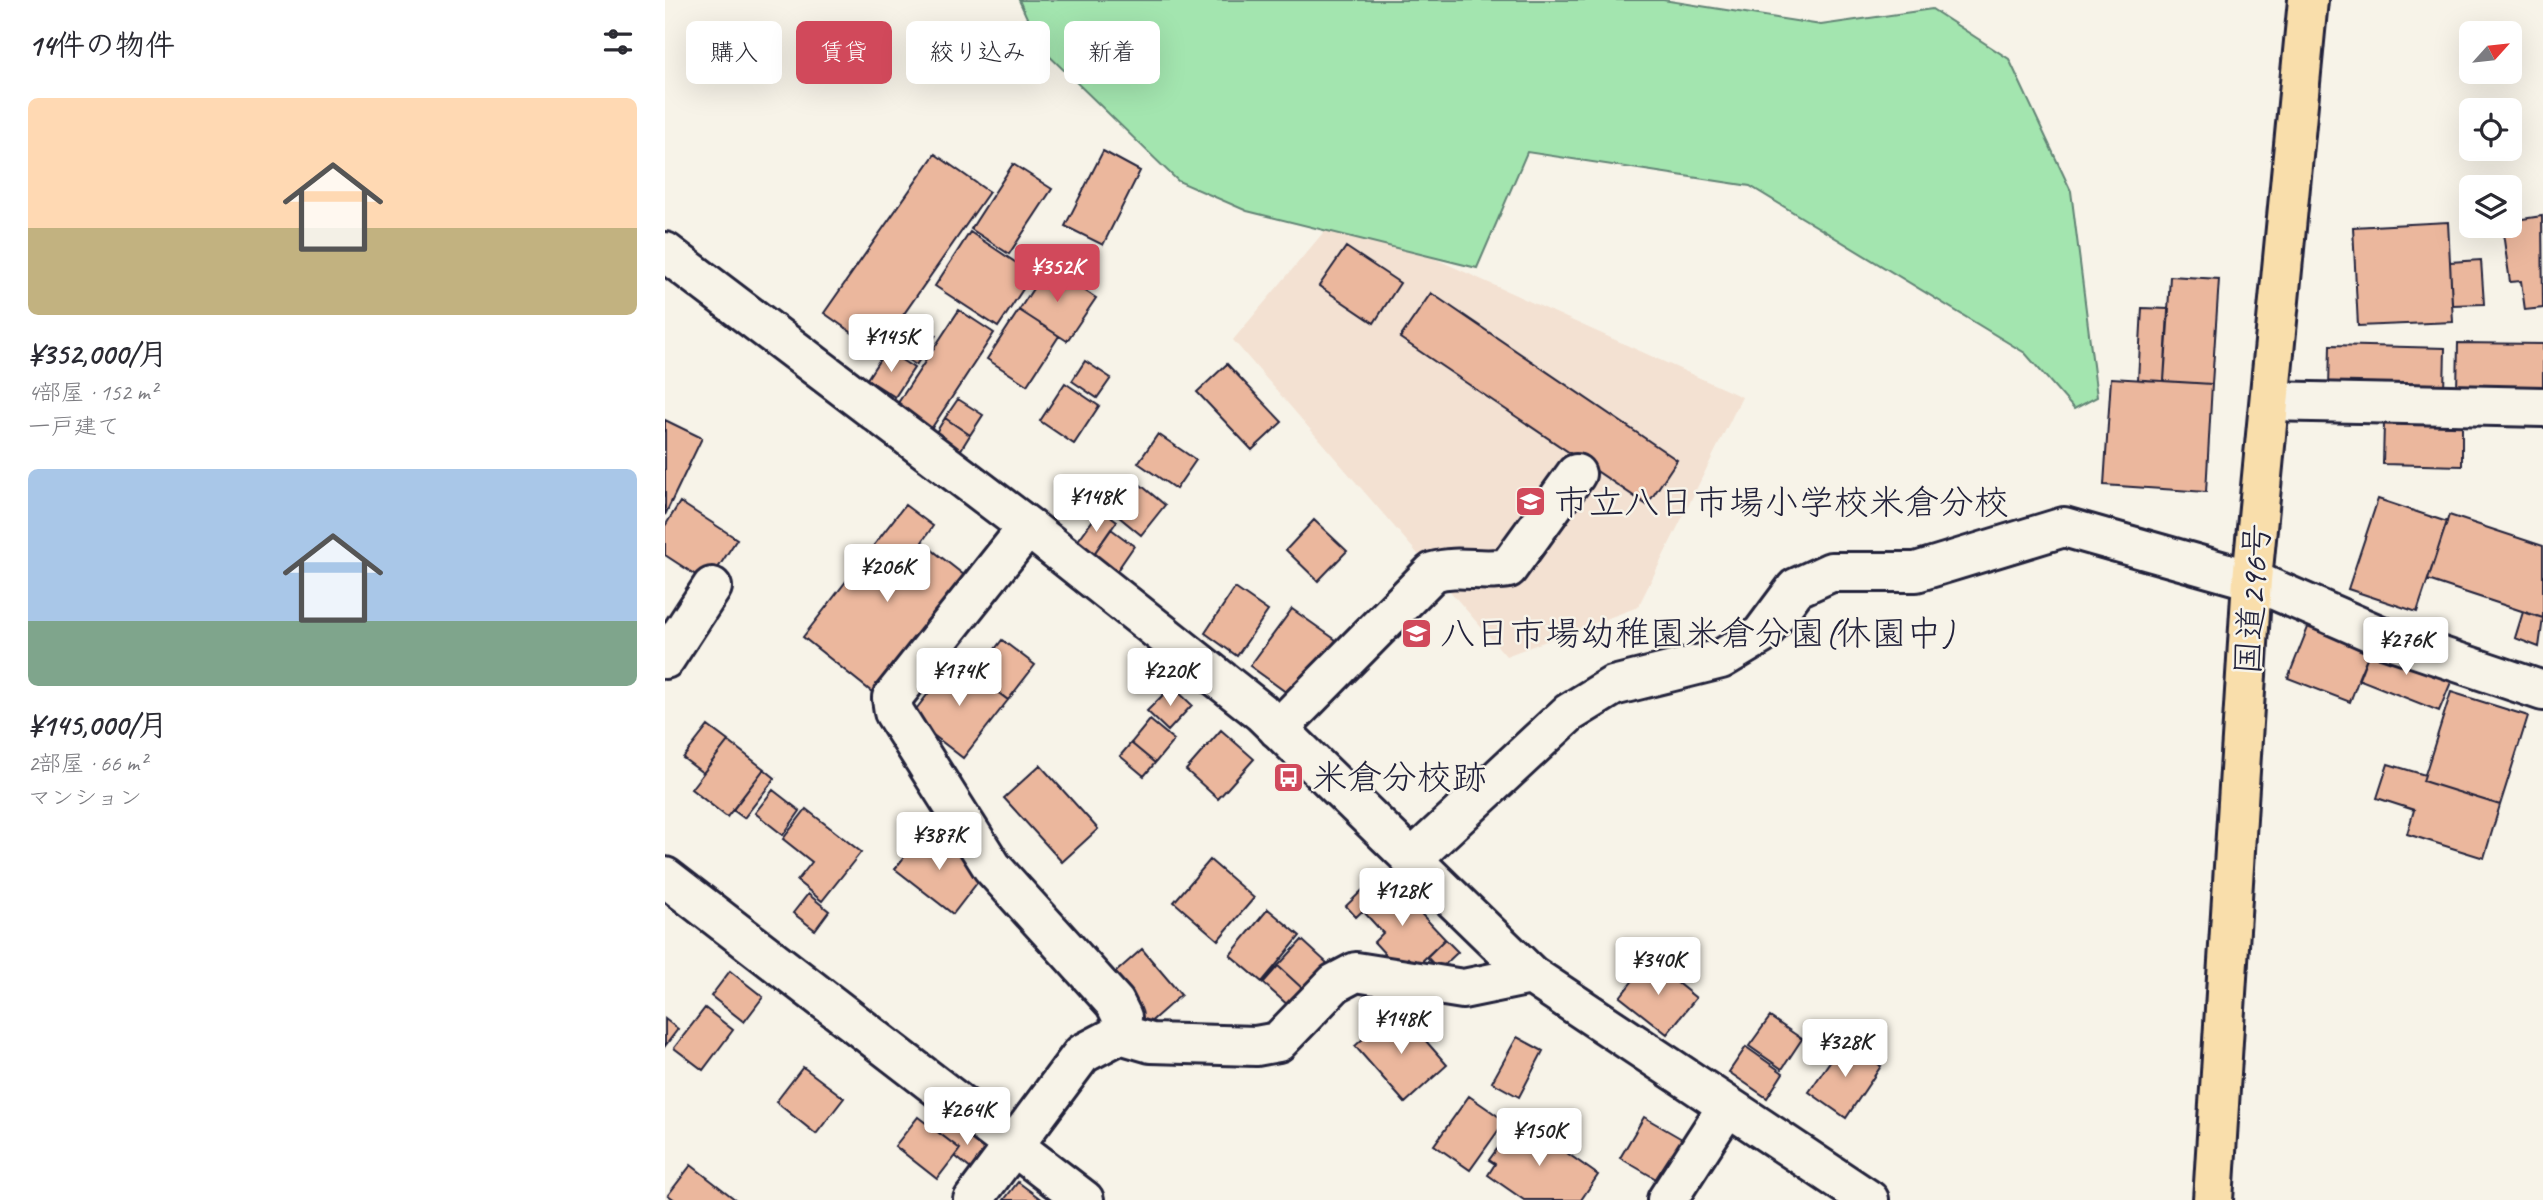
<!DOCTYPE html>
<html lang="ja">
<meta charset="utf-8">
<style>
:root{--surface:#fff;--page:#f2f2f3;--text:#2b2b33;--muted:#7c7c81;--accent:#d1495b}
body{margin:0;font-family:Caveat,"Klee One",sans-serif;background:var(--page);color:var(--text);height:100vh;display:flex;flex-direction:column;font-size:26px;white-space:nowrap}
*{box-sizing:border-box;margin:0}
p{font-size:23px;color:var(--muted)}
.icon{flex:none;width:38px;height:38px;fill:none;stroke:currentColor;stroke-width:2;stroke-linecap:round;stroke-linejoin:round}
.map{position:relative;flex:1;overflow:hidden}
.panel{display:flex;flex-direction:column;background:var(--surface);width:665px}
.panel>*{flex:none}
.hud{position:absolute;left:21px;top:21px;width:665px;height:63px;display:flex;gap:14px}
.needle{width:46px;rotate:63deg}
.buttons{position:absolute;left:1794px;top:21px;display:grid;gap:14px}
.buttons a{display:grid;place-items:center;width:63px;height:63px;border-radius:10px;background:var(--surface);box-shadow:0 7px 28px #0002;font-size:35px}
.price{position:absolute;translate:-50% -60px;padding:0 16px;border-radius:7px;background:#fff;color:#222;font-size:23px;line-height:46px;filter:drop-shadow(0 2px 4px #0008)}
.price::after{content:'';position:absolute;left:50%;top:42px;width:21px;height:16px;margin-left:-10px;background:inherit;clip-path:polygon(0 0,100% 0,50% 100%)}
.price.on{background:var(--accent);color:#fff}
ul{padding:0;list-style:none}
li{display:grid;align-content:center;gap:14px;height:371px;padding:0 28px}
li span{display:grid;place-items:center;height:217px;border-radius:10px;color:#555}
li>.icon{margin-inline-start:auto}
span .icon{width:126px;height:126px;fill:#fffc;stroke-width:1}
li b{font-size:30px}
h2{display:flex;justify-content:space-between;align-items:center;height:84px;padding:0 28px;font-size:30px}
.tag{padding:0 24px;border-radius:10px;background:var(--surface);box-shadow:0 7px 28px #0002;font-size:24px;line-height:63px}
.tag.on{background:var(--accent);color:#fff}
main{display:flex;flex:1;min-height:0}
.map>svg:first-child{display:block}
</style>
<main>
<section class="panel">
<h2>14件の物件<svg class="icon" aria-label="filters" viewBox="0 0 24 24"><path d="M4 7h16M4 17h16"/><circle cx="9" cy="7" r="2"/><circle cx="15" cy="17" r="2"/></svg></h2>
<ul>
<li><span style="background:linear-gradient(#ffd9b3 60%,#c2b280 0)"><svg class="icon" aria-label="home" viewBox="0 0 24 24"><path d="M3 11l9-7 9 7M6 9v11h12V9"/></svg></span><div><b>¥352,000/月</b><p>4部屋 · 152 m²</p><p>一戸建て</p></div></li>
<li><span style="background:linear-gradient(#a9c7e8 70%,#7fa58c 0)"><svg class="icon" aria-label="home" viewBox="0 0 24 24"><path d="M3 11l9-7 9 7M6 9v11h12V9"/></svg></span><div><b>¥145,000/月</b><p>2部屋 · 66 m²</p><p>マンション</p></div></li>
</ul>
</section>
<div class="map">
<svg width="1878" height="1200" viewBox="0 0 1878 1200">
<rect width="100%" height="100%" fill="#f7f3e8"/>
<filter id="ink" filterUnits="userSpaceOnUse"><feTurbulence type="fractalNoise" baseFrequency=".0143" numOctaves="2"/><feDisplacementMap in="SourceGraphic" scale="14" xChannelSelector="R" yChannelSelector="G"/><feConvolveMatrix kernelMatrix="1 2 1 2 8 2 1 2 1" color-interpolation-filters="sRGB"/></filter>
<g filter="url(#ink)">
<path fill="#f3e1d2" d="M673 215 1077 397 973 607 841 656 568 340Z"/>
<path fill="#a3e5af" stroke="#628475" stroke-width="2" d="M354 0H998L1156 25 1267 9 1344 59 1406 191 1432 397 1409 409 1360 353 1085 186 862 152 812 268 582 211 513 181 375 47Z"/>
<path fill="#ebb79d" stroke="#22223b" stroke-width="2" d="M438 151 475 171 438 245 400 226Z
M270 154 324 192 213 351 159 313Z
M348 164 387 189 344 254 306 229Z
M1877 216 1878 308 1860 310 1856 281 1845 282 1837 226H1844V221Z
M1783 222 1788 322 1693 326 1688 227Z
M305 232 368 274 333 327 270 286Z
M681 247 735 283 709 323 654 286Z
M1816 260 1819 304 1787 305 1785 262Z
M383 266 431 298 402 341 354 310Z
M1505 276 1554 279 1547 384 1499 381Z
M766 293 1012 460 982 505 735 338Z
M1477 308 1504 309 1499 381 1473 380Z
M294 310 329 333 266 429 231 406Z
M354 310 394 336 362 385 322 359Z
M243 317 271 335 251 365 224 347Z
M1793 343 1878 344V391L1792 390Z
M1665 345 1780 348 1779 392 1664 389Z
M221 350 249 368 230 397 202 379Z
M420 361 446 378 432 398 407 381Z
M562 364 617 422 587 450 532 392Z
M1446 378 1547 384 1541 492 1439 485Z
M400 383 434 406 409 444 375 421Z
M293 399 318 415 305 435 280 418Z
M280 418 305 435 292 456 267 439Z
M0 420 37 438 0 515Z
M1719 423 1797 425V466L1718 464Z
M493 434 531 460 511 489 473 463Z
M466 477 500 505 476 535 442 507Z
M1713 499 1782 522 1752 612 1683 589Z
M15 502 72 539 43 583 0 555V526Z
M240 505 268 526 257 542 304 579 212 696 138 637Z
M436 509 452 521 426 558 409 546Z
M1784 515 1878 546V618L1763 580Z
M649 520 682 551 653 581 621 550Z
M446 529 469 546 449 575 426 558Z
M570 588 603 611 572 656 540 633Z
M627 609 671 640 629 698 585 666Z
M1858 612 1878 618 1874 647 1850 638Z
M1644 625 1705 650 1685 702 1623 678Z
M337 640 370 665 343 700 310 675Z
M1708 643 1789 675 1774 711 1693 679Z
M290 659 343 700 298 758 245 717Z
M507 686 527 705 503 731 482 711Z
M1786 692 1863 716 1835 805 1758 781Z
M485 720 509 740 490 763 466 743Z
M43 726 63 741 38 773 18 758Z
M556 730 589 759 553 799 521 770Z
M63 741 99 769 62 817 26 789Z
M466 743 490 763 479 776 455 756Z
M1723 764 1760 775 1758 781 1835 805 1819 858 1742 834 1749 810 1712 798Z
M375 765 433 829 397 862 339 798Z
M99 769 110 778 79 818 68 810Z
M108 790 135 811 118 835 90 813Z
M141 809 196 852 157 901 132 881 147 862 118 839Z
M261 829 319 874 288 914 230 869Z
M545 860 589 898 553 940 509 902Z
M716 872 727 883 691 917 681 906Z
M727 883 780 939 751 967 743 958 733 968 709 942 718 933 698 911Z
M143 894 164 911 150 930 128 913Z
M603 909 635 936 597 982 565 955Z
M780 939 793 952 774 970 762 957Z
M637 940 662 963 638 989 613 966Z
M477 949 516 995 482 1025 443 979Z
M984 960 1031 998 1002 1034 955 997Z
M613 966 638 989 624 1006 598 983Z
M65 971 98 997 79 1022 46 996Z
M40 1008 68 1030 38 1070 9 1048Z
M732 1008 782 1065 740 1103 690 1046Z
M1105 1017 1137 1039 1117 1069 1084 1046Z
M0 1019 13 1029 0 1046Z
M852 1037 878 1051 854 1097 827 1082Z
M1179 1041 1216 1066 1181 1118 1144 1092Z
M1081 1047 1118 1073 1102 1098 1064 1072Z
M138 1067 179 1098 151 1134 111 1102Z
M804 1096 840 1121 805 1170 769 1145Z
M253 1117 295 1149 272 1179 230 1146Z
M979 1117 1017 1139 993 1180 955 1158Z
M285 1119 328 1153 312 1174 290 1156 295 1149 274 1133Z
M854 1119 933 1175 916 1200H859L823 1175 830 1164 824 1160Z
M26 1165 71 1200H10L3 1195Z
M353 1182 377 1200H339Z"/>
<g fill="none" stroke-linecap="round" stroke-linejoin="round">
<defs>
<path id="minor" d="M0 252 363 527 596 712 866 975 1204 1200
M1605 401 1878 407
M363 527 227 698 229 712 327 867 450 1003 457 1017 455 1034
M0 659 47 587
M613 729 768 572C794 564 815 573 843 568L911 474
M746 860 904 713 948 686 1056 659 1096 635 1131 588 1166 572H1251L1399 527 1587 580 1718 637 1878 691
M0 877 419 1200
M308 1200 417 1054 455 1034 486 1043 591 1046 613 1042 670 983 691 972 798 989 866 975
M1002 1200 1062 1107"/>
<path id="highway" d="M1548 1200 1587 580 1643 0"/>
</defs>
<use href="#minor" stroke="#22223b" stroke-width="44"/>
<use href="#highway" stroke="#22223b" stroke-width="44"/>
<use href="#minor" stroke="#f7f3e8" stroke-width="38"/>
<use href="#highway" stroke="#f9deab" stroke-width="38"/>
</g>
</g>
<defs>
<symbol id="school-square" viewBox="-11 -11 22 22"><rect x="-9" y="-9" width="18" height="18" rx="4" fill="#d1495b" stroke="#f7f3e8"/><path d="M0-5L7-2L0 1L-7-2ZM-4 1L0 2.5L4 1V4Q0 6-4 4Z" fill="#fff"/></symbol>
<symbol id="bus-square" viewBox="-11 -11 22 22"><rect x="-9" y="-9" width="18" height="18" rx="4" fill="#d1495b" stroke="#f7f3e8"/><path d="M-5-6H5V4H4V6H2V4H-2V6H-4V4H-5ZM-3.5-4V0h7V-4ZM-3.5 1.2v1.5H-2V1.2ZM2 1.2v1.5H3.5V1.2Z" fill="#fff"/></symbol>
</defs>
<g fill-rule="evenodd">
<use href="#school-square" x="848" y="484" width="35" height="35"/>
<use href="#school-square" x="734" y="616" width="35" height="35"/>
<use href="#bus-square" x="606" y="760" width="35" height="35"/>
</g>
<g text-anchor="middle" stroke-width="5" stroke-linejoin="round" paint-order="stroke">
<g font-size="35" fill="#22223b" stroke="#f7f3e8" text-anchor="start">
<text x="889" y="514">市立八日市場小学校米倉分校</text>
<text x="775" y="645">八日市場幼稚園米倉分園(休園中)</text>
<text x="647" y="789">米倉分校跡</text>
</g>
<g font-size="35" fill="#22223b" stroke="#f7f3e8">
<text transform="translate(1587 599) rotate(-86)" y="12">国道296号</text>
</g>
</g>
</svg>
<div class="buttons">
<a><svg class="needle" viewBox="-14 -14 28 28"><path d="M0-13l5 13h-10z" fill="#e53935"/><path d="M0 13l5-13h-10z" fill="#7c7c81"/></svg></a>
<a><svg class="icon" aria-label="locate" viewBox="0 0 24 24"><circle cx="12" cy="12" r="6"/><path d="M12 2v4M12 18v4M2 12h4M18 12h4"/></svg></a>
<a><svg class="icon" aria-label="layers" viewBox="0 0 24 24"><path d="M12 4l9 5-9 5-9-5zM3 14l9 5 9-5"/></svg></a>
</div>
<b class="price on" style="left:392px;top:304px">¥352K</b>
<b class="price" style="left:226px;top:374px">¥145K</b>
<b class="price" style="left:431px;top:534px">¥148K</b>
<b class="price" style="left:222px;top:604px">¥206K</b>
<b class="price" style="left:1741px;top:677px">¥276K</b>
<b class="price" style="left:294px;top:708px">¥174K</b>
<b class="price" style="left:505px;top:708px">¥220K</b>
<b class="price" style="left:274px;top:872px">¥387K</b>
<b class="price" style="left:737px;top:928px">¥128K</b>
<b class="price" style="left:993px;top:997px">¥340K</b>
<b class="price" style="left:736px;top:1056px">¥148K</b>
<b class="price" style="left:1180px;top:1079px">¥328K</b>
<b class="price" style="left:302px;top:1147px">¥264K</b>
<b class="price" style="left:874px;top:1168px">¥150K</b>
<div class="hud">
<a class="tag">購入</a>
<a class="tag on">賃貸</a>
<a class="tag">絞り込み</a>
<a class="tag">新着</a>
</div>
</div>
</main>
